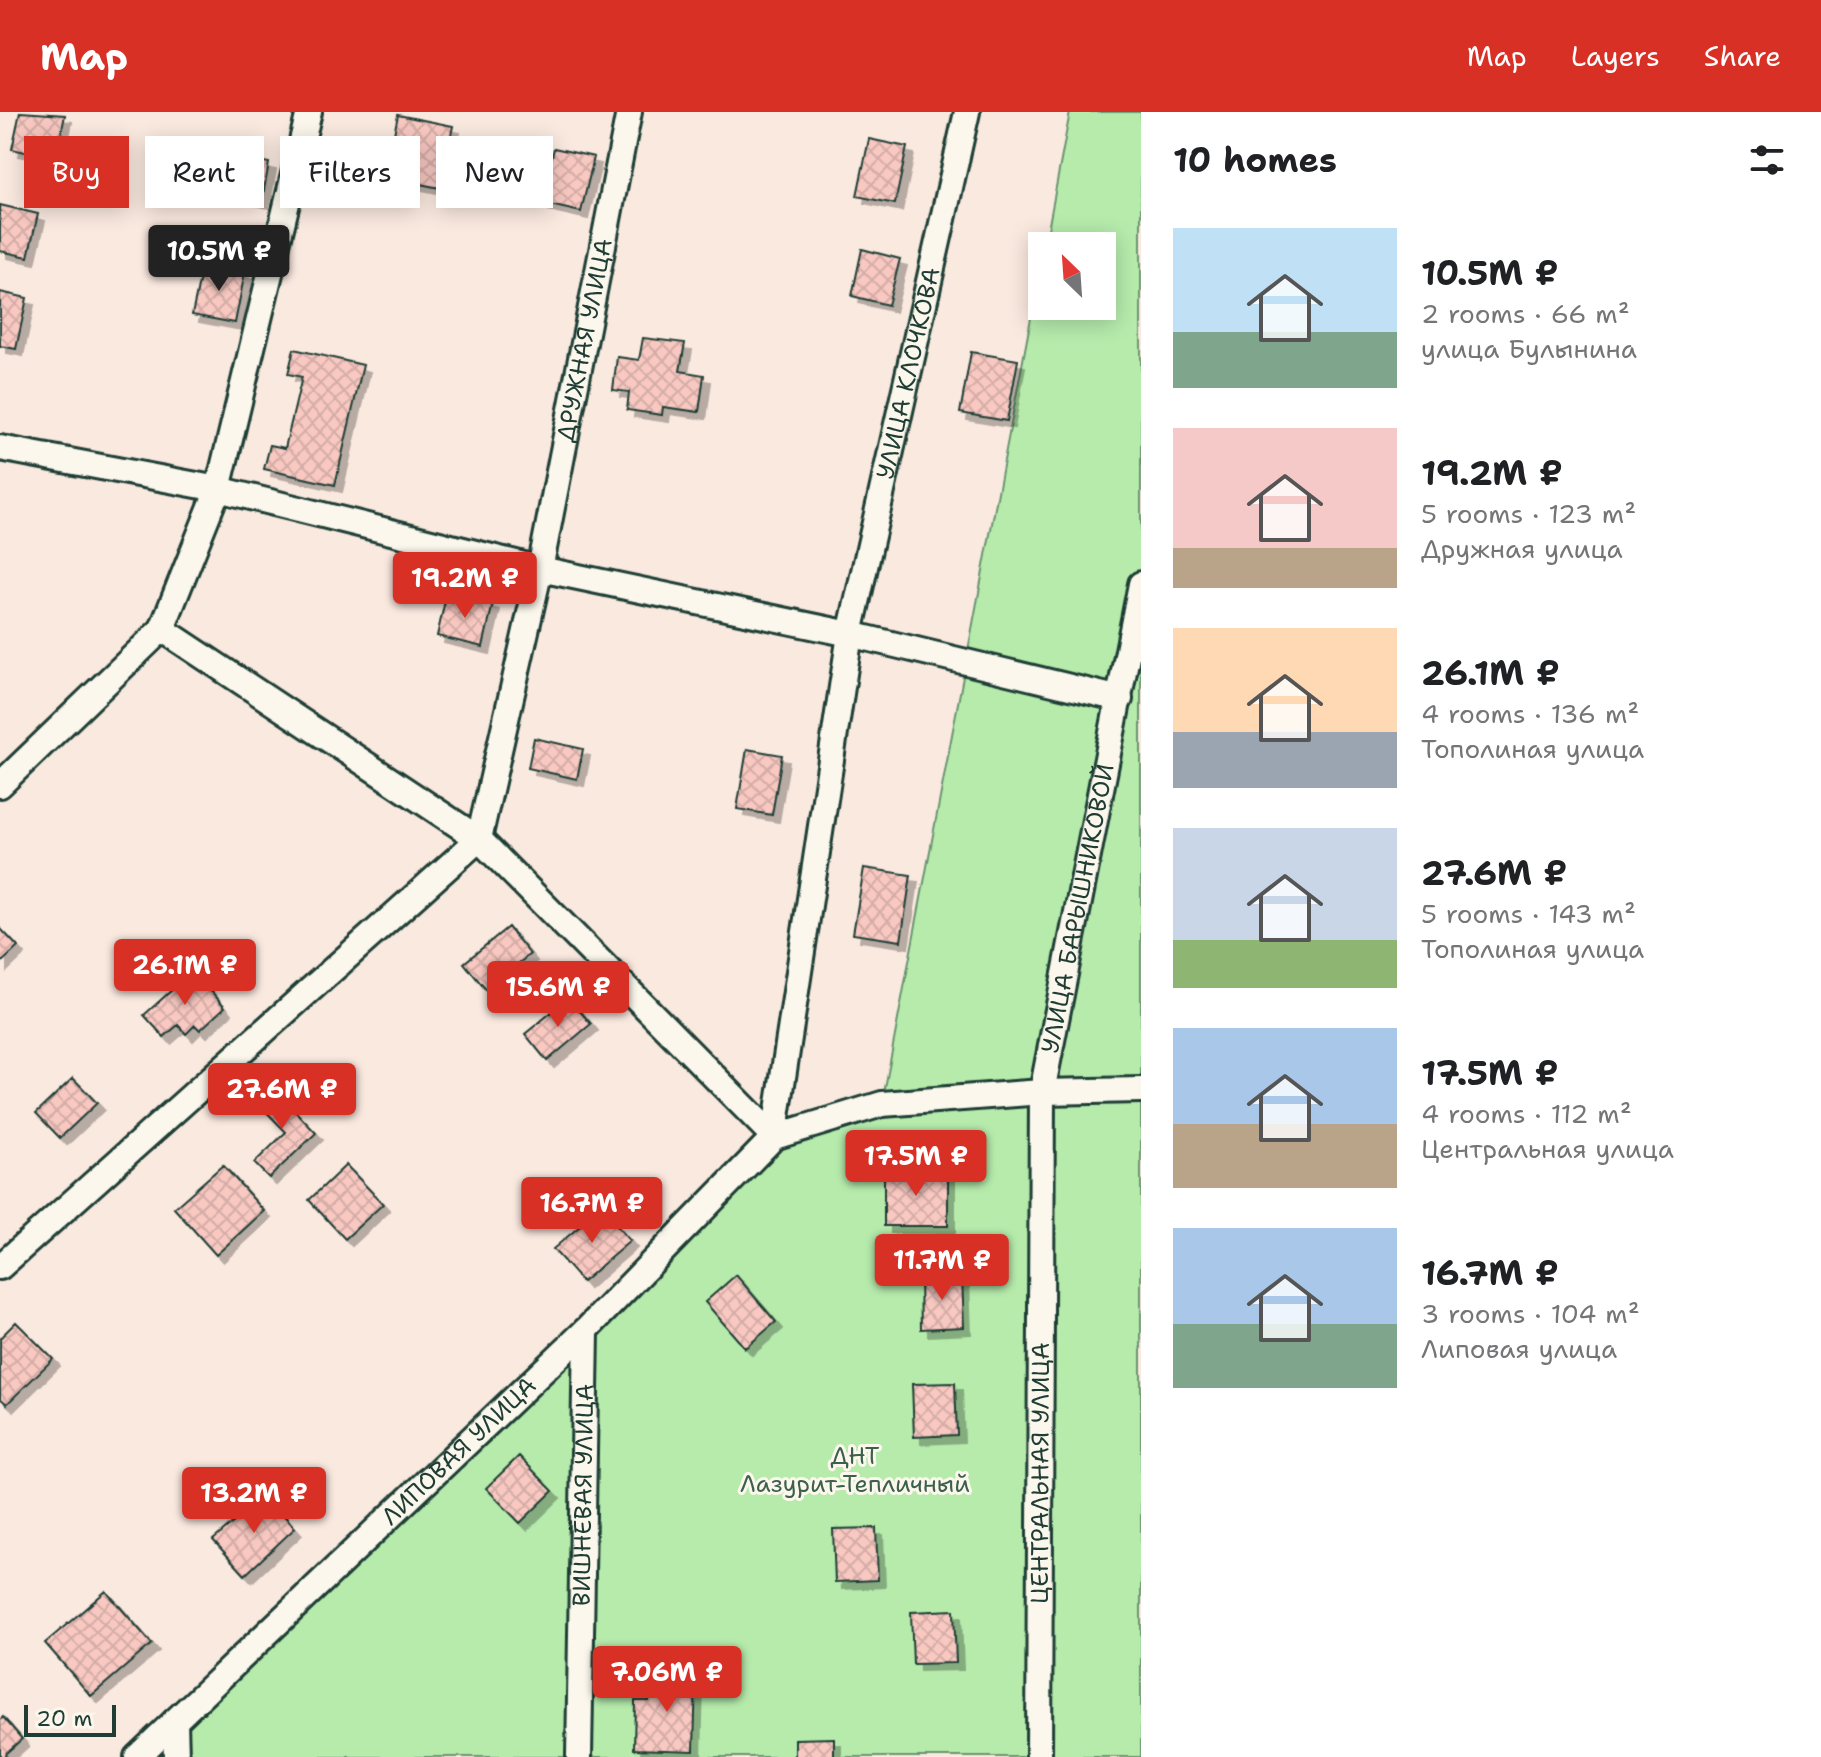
<!DOCTYPE html>
<meta charset="utf-8">
<style>
:root{--surface:#fff;--page:#f2f2f2;--text:#202124;--muted:#757577;--accent:#d93025}
body{margin:0;font-family:"Shantell Sans",sans-serif;background:var(--page);color:var(--text);height:100vh;display:flex;flex-direction:column;font-size:30px;white-space:nowrap}
*{box-sizing:border-box;margin:0}
p{font-size:26px;color:var(--muted)}
.icon{flex:none;width:44px;height:44px;fill:none;stroke:currentColor;stroke-width:2;stroke-linecap:round;stroke-linejoin:round}
.map{position:relative;flex:1;overflow:hidden}
.details{display:flex;flex-direction:column;background:var(--surface);width:680px}
.details>*{flex:none}
.banner{position:absolute;left:24px;top:24px;width:760px;height:72px;display:flex;gap:16px}
.needle{width:52px;rotate:335deg}
.controls{position:absolute;left:1028px;top:120px;display:grid;gap:16px}
.controls a{display:grid;place-items:center;width:88px;height:88px;border-radius:0px;background:var(--surface);box-shadow:0 4px 20px #0003;font-size:40px}
.scale{position:absolute;left:24px;bottom:20px;width:92px;box-sizing:border-box;padding-left:8px;border:4px solid #1f3d34;border-top:0;font-size:22px;line-height:28px;white-space:nowrap;color:#1f3d34;-webkit-text-stroke:6px #fbf7ec;paint-order:stroke}
.price{position:absolute;translate:-50% -68px;padding:0 18px;border-radius:8px;background:var(--accent);color:#fff;font-size:26px;line-height:52px;filter:drop-shadow(0 2px 4px #0008)}
.price::after{content:'';position:absolute;left:50%;top:48px;width:24px;height:18px;margin-left:-12px;background:inherit;clip-path:polygon(0 0,100% 0,50% 100%)}
.price.on{background:#222;color:#fff}
ul{padding:0;list-style:none}
li{display:flex;align-items:center;gap:24px;height:200px;padding:0 32px}
li span{display:grid;place-items:center;flex:none;width:224px;height:160px;border-radius:0px;color:#555}
li>.icon{margin-inline-start:auto}
span .icon{width:96px;height:96px;fill:#fffc;stroke-width:1}
li b{font-size:34px}
h2{display:flex;justify-content:space-between;align-items:center;height:96px;padding:0 32px;font-size:34px}
.pill{padding:0 28px;border-radius:0px;background:var(--surface);box-shadow:0 4px 20px #0003;font-size:28px;line-height:72px}
.pill.on{background:var(--accent);color:#fff}
header{display:flex;align-items:center;gap:48px;box-sizing:border-box;height:112px;padding:0 40px;background:var(--accent);color:#fff}
header strong{font-size:38px}
nav{display:flex;gap:44px;margin-inline-start:auto;font-size:28px}
main{display:flex;flex:1;min-height:0}
.map>svg:first-child{display:block}
</style>
<header>
<strong>Map</strong>
<nav><a>Map</a><a>Layers</a><a>Share</a></nav>
</header>
<main>
<div class="map">
<svg width="1141" height="1645" viewBox="0 0 1141 1645">
<defs>
<pattern id="building-cross-hatch" width="8" height="8" patternUnits="userSpaceOnUse" patternTransform="scale(2)"><rect width="8" height="8" fill="#f8c8c1"/><path d="M0 0l8 8M0 8l8-8" fill="none" stroke="#d4ada6"/></pattern>
<filter id="shadow"><feDropShadow dx="7" dy="7" stdDeviation="0" flood-color="#0004"/></filter>
</defs>
<rect width="100%" height="100%" fill="#fae9df"/>
<filter id="ink" filterUnits="userSpaceOnUse"><feTurbulence type="fractalNoise" baseFrequency=".0125" numOctaves="2"/><feDisplacementMap in="SourceGraphic" scale="16" xChannelSelector="R" yChannelSelector="G"/><feConvolveMatrix kernelMatrix="1 2 1 2 8 2 1 2 1" color-interpolation-filters="sRGB"/></filter>
<g filter="url(#ink)">
<path fill="#b6ebac" stroke="#6a9470" stroke-width="2" d="M1070 0H1141V1645H130L779 1035 882 992 1042 148V194H1102V134H1045Z"/>
<path fill="url(#building-cross-hatch)" stroke="#1f3d34" stroke-width="2" filter="url(#shadow)" d="M20 0 65 3 56 47 12 37Z
M398 3 453 14 440 76 385 65Z
M869 27 907 35 895 92 857 84Z
M554 36 594 45 581 100 541 91Z
M238 45 269 51 262 89 231 83Z
M0 93 38 102 28 145 0 139Z
M862 137 900 147 888 193 852 184Z
M203 151 245 160 235 211 192 203Z
M0 180 27 186 16 237 0 234Z
M643 226 685 231 680 259 704 263 699 300 663 295 662 303 627 298 629 280 613 278 617 245 639 248Z
M294 237 363 253 335 373 264 357 270 333 285 336 302 265 288 262Z
M971 240 1018 248 1007 309 960 301Z
M447 480 493 491 483 535 437 524Z
M534 626 583 637 577 667 528 656Z
M747 637 782 643 772 703 737 697Z
M864 756 911 763 901 829 853 822Z
M508 815 530 842 486 878 464 851Z
M0 816 18 835 0 852Z
M193 859 225 895 200 918 195 913 186 922 178 913 164 925 144 903Z
M569 886 591 912 547 949 525 922Z
M73 966 97 991 60 1026 36 1001Z
M268 971 316 1021 269 1066 254 1051 286 1020 252 985Z
M223 1053 264 1099 216 1143 174 1096Z
M346 1053 383 1092 345 1127 309 1088Z
M948 1058V1114H884V1059Z
M601 1096 630 1129 582 1170 553 1137Z
M736 1163 776 1210 745 1236 705 1190Z
M962 1163 964 1215 921 1217 920 1165Z
M16 1210 53 1247 7 1292 0 1286V1226Z
M955 1271 957 1323 914 1325 912 1272Z
M519 1344 553 1379 520 1411 486 1376Z
M266 1383 295 1416 245 1463 213 1428Z
M876 1416 878 1468 835 1470 833 1417Z
M106 1479 152 1532 91 1584 45 1531Z
M954 1498 956 1551 913 1552 911 1500Z
M649 1562 696 1563 694 1639 634 1637 635 1589H649Z
M3 1605 22 1627 5 1642 7 1645H0V1608Z
M834 1626V1645H795V1627Z"/>
<g fill="none" stroke-linecap="round" stroke-linejoin="round">
<defs>
<g id="street">
<path d="M0 336 218 377 540 457 850 522 1120 587"/>
<path d="M162 517 479 727 774 1025"/>
<path d="M0 673 162 517 218 377 309 0"/>
<path id="s1" d="M479 727 540 457 629 0"/>
<path id="s2" d="M774 1025 850 522 967 0"/>
<path d="M0 1155 479 727"/>
<path d="M175 1609 176 1645"/>
<path id="s3" d="M137 1645 586 1218 774 1025 882 992 1042 980 1141 978"/>
<path id="s4" d="M579 1645 586 1218"/>
<path id="s5" d="M1039 1645 1042 980 1141 472"/>
</g>
</defs>
<use href="#street" stroke="#1f3d34" stroke-width="30"/>
<use href="#street" stroke="#fbf7ec" stroke-width="24"/>
</g>
</g>
<g text-anchor="middle" stroke-width="6" stroke-linejoin="round" paint-order="stroke">
<g font-size="24" fill="#1f3d34" stroke="#fbf7ec">
<text dy="8" stroke="none"><textPath href="#s1" startOffset="510">ДРУЖНАЯ УЛИЦА</textPath></text>
<text dy="8" stroke="none"><textPath href="#s2" startOffset="776">УЛИЦА КЛОЧКОВА</textPath></text>
<text dy="8" stroke="none"><textPath href="#s5" startOffset="852">УЛИЦА БАРЫШНИКОВОЙ</textPath></text>
<text dy="8" stroke="none"><textPath href="#s3" startOffset="444">ЛИПОВАЯ УЛИЦА</textPath></text>
<text dy="8" stroke="none"><textPath href="#s5" startOffset="284">ЦЕНТРАЛЬНАЯ УЛИЦА</textPath></text>
<text dy="8" stroke="none"><textPath href="#s4" startOffset="262">ВИШНЁВАЯ УЛИЦА</textPath></text>
</g>
<g font-size="24" fill="#3d604c" stroke="#fbf7ec">
<text x="855" y="1352">ДНТ<tspan x="855" dy="28">Лазурит-Тепличный</tspan></text>
</g>
</g>
</svg>
<div class="controls">
<a><svg class="needle" viewBox="-14 -14 28 28"><path d="M0-13l5 13h-10z" fill="#e53935"/><path d="M0 13l5-13h-10z" fill="#757577"/></svg></a>
</div>
<div class="scale">20 m</div>
<b class="price on" style="left:219px;top:181px">10.5M ₽</b>
<b class="price" style="left:465px;top:508px">19.2M ₽</b>
<b class="price" style="left:185px;top:895px">26.1M ₽</b>
<b class="price" style="left:558px;top:917px">15.6M ₽</b>
<b class="price" style="left:282px;top:1019px">27.6M ₽</b>
<b class="price" style="left:916px;top:1086px">17.5M ₽</b>
<b class="price" style="left:592px;top:1133px">16.7M ₽</b>
<b class="price" style="left:942px;top:1190px">11.7M ₽</b>
<b class="price" style="left:254px;top:1423px">13.2M ₽</b>
<b class="price" style="left:667px;top:1602px">7.06M ₽</b>
<div class="banner">
<a class="pill on">Buy</a>
<a class="pill">Rent</a>
<a class="pill">Filters</a>
<a class="pill">New</a>
</div>
</div>
<section class="details">
<h2>10 homes<svg class="icon" aria-label="filters" viewBox="0 0 24 24"><path d="M4 7h16M4 17h16"/><circle cx="9" cy="7" r="2"/><circle cx="15" cy="17" r="2"/></svg></h2>
<ul>
<li><span style="background:linear-gradient(#bfe0f5 65%,#7fa58c 0)"><svg class="icon" aria-label="home" viewBox="0 0 24 24"><path d="M3 11l9-7 9 7M6 9v11h12V9"/></svg></span><div><b>10.5M ₽</b><p>2 rooms · 66 m²</p><p>улица Булынина</p></div></li>
<li><span style="background:linear-gradient(#f6c9c9 75%,#b9a48a 0)"><svg class="icon" aria-label="home" viewBox="0 0 24 24"><path d="M3 11l9-7 9 7M6 9v11h12V9"/></svg></span><div><b>19.2M ₽</b><p>5 rooms · 123 m²</p><p>Дружная улица</p></div></li>
<li><span style="background:linear-gradient(#ffd9b3 65%,#9aa5b1 0)"><svg class="icon" aria-label="home" viewBox="0 0 24 24"><path d="M3 11l9-7 9 7M6 9v11h12V9"/></svg></span><div><b>26.1M ₽</b><p>4 rooms · 136 m²</p><p>Тополиная улица</p></div></li>
<li><span style="background:linear-gradient(#c9d6e8 70%,#8fb573 0)"><svg class="icon" aria-label="home" viewBox="0 0 24 24"><path d="M3 11l9-7 9 7M6 9v11h12V9"/></svg></span><div><b>27.6M ₽</b><p>5 rooms · 143 m²</p><p>Тополиная улица</p></div></li>
<li><span style="background:linear-gradient(#a9c7e8 60%,#b9a48a 0)"><svg class="icon" aria-label="home" viewBox="0 0 24 24"><path d="M3 11l9-7 9 7M6 9v11h12V9"/></svg></span><div><b>17.5M ₽</b><p>4 rooms · 112 m²</p><p>Центральная улица</p></div></li>
<li><span style="background:linear-gradient(#a9c7e8 60%,#7fa58c 0)"><svg class="icon" aria-label="home" viewBox="0 0 24 24"><path d="M3 11l9-7 9 7M6 9v11h12V9"/></svg></span><div><b>16.7M ₽</b><p>3 rooms · 104 m²</p><p>Липовая улица</p></div></li>
</ul>
</section>
</main>
